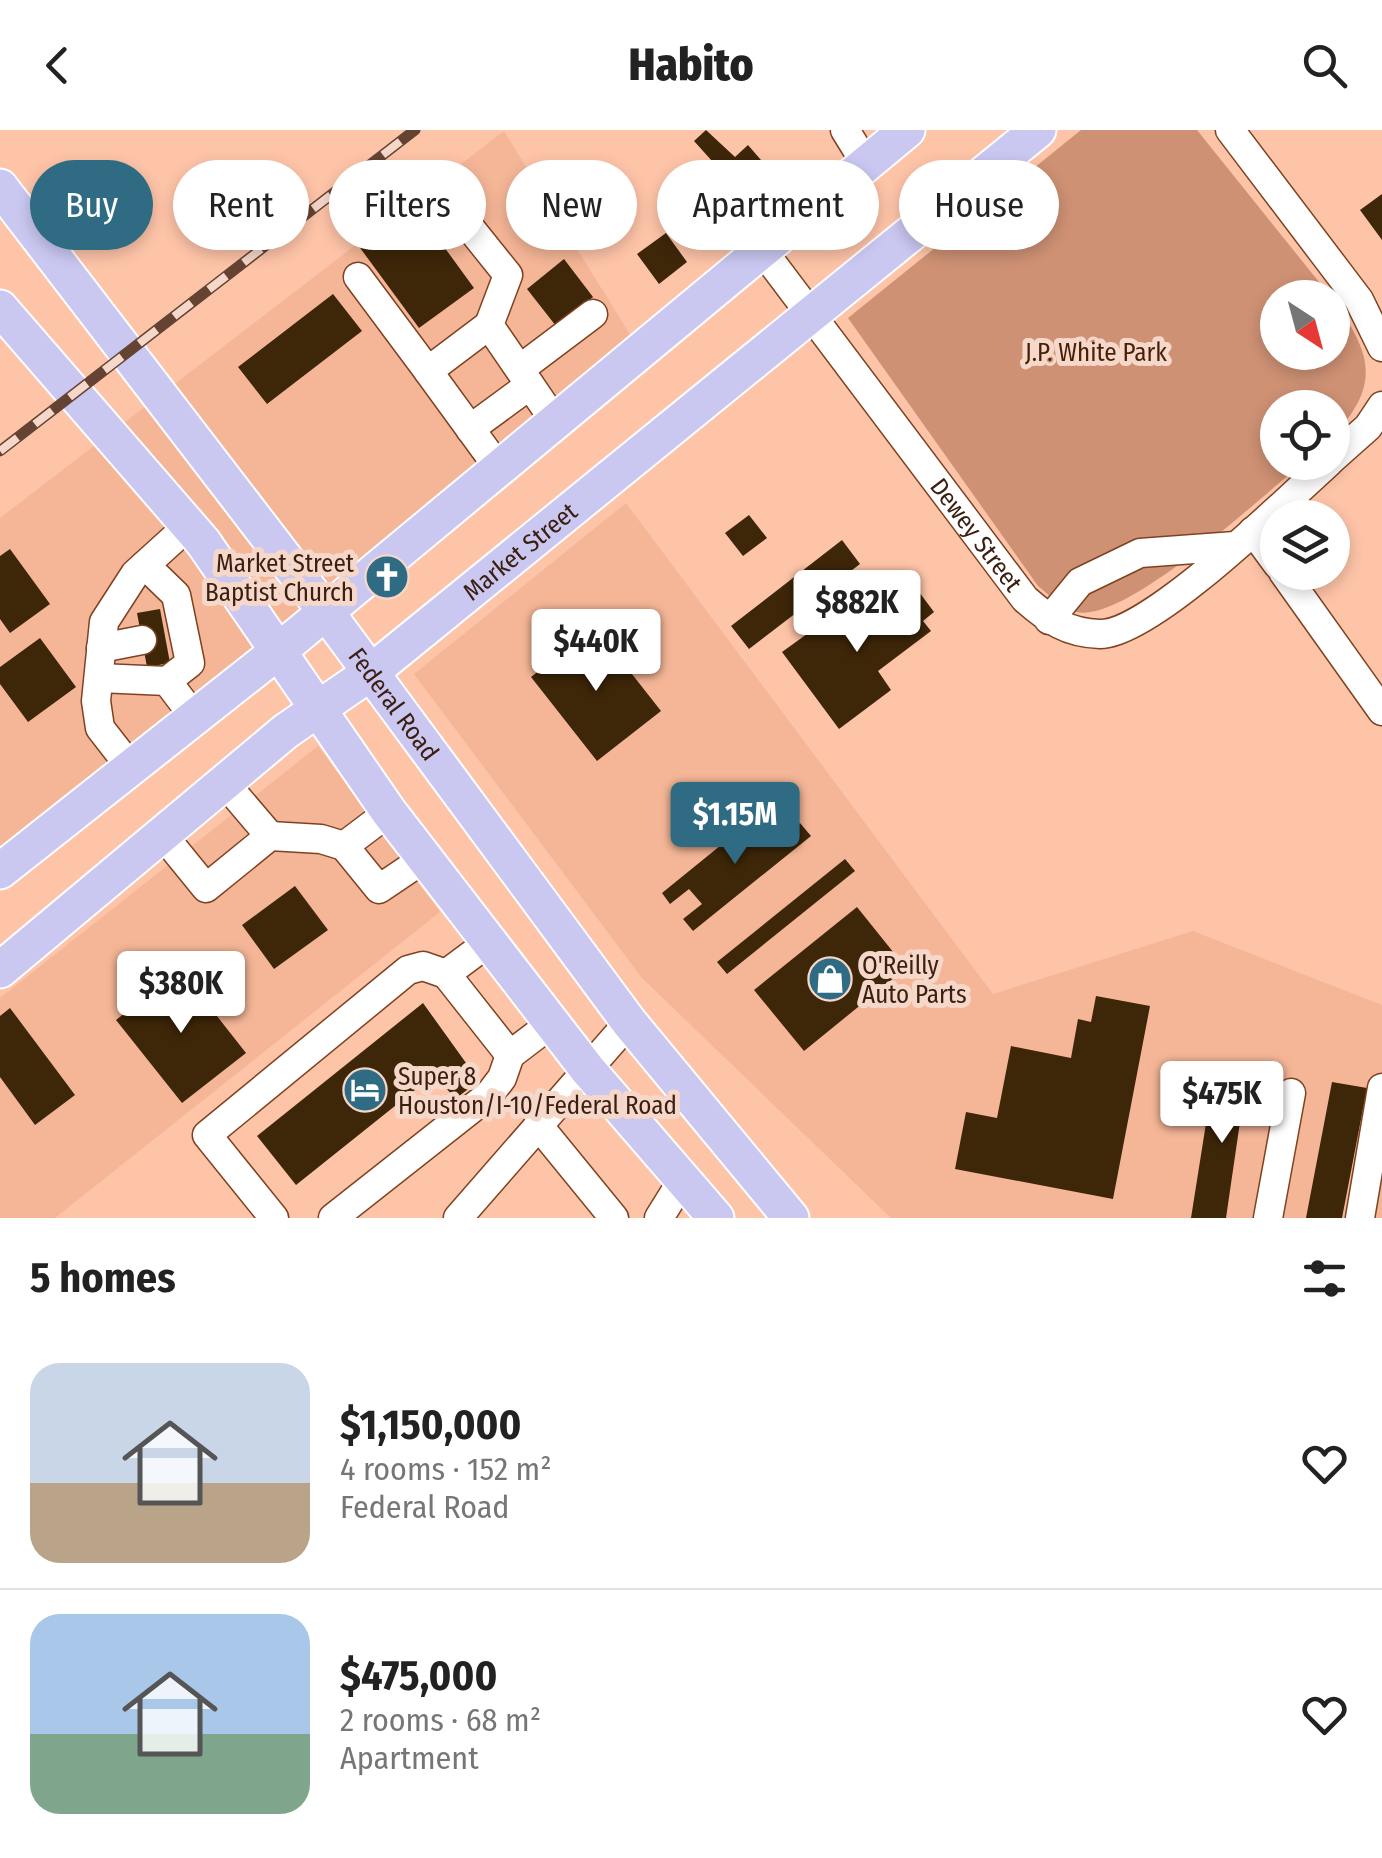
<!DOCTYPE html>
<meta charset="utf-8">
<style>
:root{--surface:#fff;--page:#f6f6f6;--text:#222;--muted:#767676;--line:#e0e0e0;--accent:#2f6b82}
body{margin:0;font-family:"Fira Sans Condensed",sans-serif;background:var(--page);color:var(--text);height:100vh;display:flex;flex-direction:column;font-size:38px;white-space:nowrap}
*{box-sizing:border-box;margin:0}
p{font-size:32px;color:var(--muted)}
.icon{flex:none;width:55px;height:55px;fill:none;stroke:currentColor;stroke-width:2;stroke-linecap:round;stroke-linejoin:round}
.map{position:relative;height:1088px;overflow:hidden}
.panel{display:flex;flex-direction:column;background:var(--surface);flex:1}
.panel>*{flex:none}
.top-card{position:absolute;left:30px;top:30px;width:1322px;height:90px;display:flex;gap:20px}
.needle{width:65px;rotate:144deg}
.buttons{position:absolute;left:1260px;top:150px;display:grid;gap:20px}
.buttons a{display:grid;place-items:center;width:90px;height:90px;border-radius:50%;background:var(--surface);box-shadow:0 5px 15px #0003;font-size:50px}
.price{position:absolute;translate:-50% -85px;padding:0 22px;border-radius:10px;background:#fff;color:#222;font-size:32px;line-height:65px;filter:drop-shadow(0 2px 5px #0008)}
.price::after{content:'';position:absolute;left:50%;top:60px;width:30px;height:22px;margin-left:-15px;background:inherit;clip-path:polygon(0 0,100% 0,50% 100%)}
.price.on{background:var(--accent);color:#fff}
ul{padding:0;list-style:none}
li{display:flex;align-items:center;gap:30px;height:250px;padding:0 30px}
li+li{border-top:2px solid var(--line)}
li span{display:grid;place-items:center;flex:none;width:280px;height:200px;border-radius:30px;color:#555}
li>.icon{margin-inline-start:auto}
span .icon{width:120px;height:120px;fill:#fffc;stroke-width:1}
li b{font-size:42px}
h2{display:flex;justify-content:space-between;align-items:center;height:120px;padding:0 30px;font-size:42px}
.chip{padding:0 35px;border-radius:45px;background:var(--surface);box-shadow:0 5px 15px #0003;font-size:35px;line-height:90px}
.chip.on{background:var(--accent);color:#fff}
header{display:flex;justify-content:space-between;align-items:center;height:130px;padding:0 30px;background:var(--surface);font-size:45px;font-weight:800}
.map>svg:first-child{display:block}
</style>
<header><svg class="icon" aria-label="back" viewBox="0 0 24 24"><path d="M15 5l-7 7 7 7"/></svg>Habito<svg class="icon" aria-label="search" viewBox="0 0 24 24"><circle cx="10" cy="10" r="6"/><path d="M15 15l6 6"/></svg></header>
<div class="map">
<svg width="1382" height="1088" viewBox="0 0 1382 1088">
<rect width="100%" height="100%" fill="#fec4a8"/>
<path fill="#f5b697" d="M504 1 631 206 247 529 0 717V388Z
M626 373 993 864 1193 801 1382 875V1088H891L642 848 414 544Z
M318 616 440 782 55 1088H0V868Z"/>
<path fill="#ce9174" d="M1081 0H1197L1331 167 1278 168V222H1332L1333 169C1371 223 1382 254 1333 306L1332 278H1278V332L1303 333C1262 366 1125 494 1076 482 1063 479 1049 465 1038 456L848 188Z"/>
<path fill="#3e2609" d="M706 0 735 27 748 15 767 37 727 73 699 43 712 31 694 11Z
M1382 64V110L1360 80Z
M410 70 474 158 419 198 355 111Z
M666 103 687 132 659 154 637 124Z
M564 129 593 167 556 196 527 159Z
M333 164 362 201 267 274 238 237Z
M749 385 767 408 743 426 725 403Z
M842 410 860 434 749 519 731 496Z
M10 419 50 474 10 503 0 489V426Z
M900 461 908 471 919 462 934 482 923 491 931 501 878 541 891 560 839 599 782 522 836 483 848 500Z
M160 479 170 533 147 537 137 483Z
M595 497 661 581 597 631 531 547Z
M40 508 76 557 28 592 0 554V537Z
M763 681 784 706 800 693 811 706 693 801 683 789 702 774 689 759 670 774 662 763Z
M845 729 855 741 727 844 717 832Z
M295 756 328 800 274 839 242 795Z
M857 777 906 838 804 921 754 860Z
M180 839 246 923 182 973 116 890Z
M1096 866 1150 876 1113 1069 955 1039 966 982 997 988 1011 916 1071 928 1078 889 1091 892Z
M423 873 479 951 455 969 435 944 296 1055 257 1006Z
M10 878 75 965 35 995 0 947V886Z
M1239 939 1263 964 1241 985 1226 1088H1191L1210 968Z
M1332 952 1367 958 1342 1088H1306Z"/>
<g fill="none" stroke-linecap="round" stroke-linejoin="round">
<defs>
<g id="minor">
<path d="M845 0 866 34"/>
<path d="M1230 0 1359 170 1382 217"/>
<path d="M451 74 508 145 489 195 554 290"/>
<path id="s1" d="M763 121 1025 469C1049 490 1067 503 1100 504 1150 505 1288 369 1329 332"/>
<path d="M358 147 428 241 489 195"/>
<path d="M520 239 593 184"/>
<path d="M428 241 498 337"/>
<path d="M470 299 530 255"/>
<path d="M1332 329 1368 297 1382 276"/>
<path d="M1253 401 1278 435"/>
<path d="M145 435 176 465 190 533 167 551"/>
<path d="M1283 442 1382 581"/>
<path d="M1049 490 1080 452 1140 423 1235 416"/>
<path d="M101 518 142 510"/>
<path d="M99 548 167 551 195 588"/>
<path d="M132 639 100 598 96 571 104 492 135 444 188 396"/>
<path d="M389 682 344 716 379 759 425 728"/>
<path d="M162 704 206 758 270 706 224 652"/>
<path d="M270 706 321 709 344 716"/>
<path d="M489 812 446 844 510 925 552 893"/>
<path d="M538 995 614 1088"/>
<path d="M274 1088 207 1005 408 840 423 836 446 844"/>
<path d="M333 1088 489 965 502 948 510 925"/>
<path d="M458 1088 629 892"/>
<path d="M659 1088 682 1051"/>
<path d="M1268 1088 1291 963"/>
<path d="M1360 1088 1382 958"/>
</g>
<g id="major">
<path id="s2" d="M0 57 326 482 629 892 791 1088"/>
<path d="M0 178 203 412 389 682 588 940 716 1088"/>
<path d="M0 741 281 519 907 0"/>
<path id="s3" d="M0 840 286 601 370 543 1038 0"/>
</g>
</defs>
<use href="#minor" stroke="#7f4221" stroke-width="31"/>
<use href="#major" stroke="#fff" stroke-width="39"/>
<use href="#minor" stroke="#fff" stroke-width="28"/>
<use href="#major" stroke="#cac7f1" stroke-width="35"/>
<defs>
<path id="rail" d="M0 321 415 0"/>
</defs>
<use href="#rail" stroke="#654332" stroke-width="11"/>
<use href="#rail" stroke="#f6d8ca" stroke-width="8" stroke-dasharray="22" stroke-linecap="butt"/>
</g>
<defs>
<symbol id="church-disc" viewBox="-11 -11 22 22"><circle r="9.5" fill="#2f6b82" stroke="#f6d8ca"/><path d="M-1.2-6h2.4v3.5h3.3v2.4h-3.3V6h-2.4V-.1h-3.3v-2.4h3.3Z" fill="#fff"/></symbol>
<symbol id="shop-disc" viewBox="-11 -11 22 22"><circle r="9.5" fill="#2f6b82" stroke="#f6d8ca"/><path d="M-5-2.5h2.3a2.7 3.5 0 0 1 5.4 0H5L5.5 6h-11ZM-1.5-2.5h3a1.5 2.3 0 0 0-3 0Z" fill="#fff"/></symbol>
<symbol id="hotel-disc" viewBox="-11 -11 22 22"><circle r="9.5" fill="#2f6b82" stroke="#f6d8ca"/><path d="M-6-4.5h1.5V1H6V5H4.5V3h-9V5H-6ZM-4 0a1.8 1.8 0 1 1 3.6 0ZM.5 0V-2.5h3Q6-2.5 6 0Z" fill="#fff"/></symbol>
</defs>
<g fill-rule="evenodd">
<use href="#church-disc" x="362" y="422" width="50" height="50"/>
<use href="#shop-disc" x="805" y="824" width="50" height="50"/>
<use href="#hotel-disc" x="340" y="935" width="50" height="50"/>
</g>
<g text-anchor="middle" stroke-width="10" stroke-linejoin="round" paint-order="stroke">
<g font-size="25" fill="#481e06" stroke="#f6d8ca">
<text x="1096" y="231">J.P. White Park</text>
</g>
<g font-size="25" fill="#3b2012" stroke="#f6d8ca">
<text dy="9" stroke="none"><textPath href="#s1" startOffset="355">Dewey Street</textPath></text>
<text dy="9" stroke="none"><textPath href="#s3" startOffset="668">Market Street</textPath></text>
<text dy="9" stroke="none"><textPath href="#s2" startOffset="650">Federal Road</textPath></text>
</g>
<g font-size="25" fill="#3b2012" stroke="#f6d8ca" text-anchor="start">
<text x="354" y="442" text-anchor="end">Market Street<tspan x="354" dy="29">Baptist Church</tspan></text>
<text x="862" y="844">O'Reilly<tspan x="862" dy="29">Auto Parts</tspan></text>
<text x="398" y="955">Super 8<tspan x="398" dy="29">Houston/I-10/Federal Road</tspan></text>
</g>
</g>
</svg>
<div class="buttons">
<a><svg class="needle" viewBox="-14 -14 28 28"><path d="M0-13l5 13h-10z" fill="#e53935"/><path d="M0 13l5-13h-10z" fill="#767676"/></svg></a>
<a><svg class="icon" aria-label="locate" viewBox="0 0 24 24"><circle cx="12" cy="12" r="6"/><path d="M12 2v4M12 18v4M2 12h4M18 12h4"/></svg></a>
<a><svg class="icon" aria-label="layers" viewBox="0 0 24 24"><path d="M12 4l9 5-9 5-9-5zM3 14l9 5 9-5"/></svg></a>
</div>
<b class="price" style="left:857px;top:525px">$882K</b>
<b class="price" style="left:596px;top:564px">$440K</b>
<b class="price on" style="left:735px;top:737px">$1.15M</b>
<b class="price" style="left:181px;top:906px">$380K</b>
<b class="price" style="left:1222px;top:1016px">$475K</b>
<div class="top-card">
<a class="chip on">Buy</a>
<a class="chip">Rent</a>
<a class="chip">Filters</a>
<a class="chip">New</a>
<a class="chip">Apartment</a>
<a class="chip">House</a>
</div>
</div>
<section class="panel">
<h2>5 homes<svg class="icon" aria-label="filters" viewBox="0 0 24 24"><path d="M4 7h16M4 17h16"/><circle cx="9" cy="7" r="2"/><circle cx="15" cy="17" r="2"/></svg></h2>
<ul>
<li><span style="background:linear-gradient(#c9d6e8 60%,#b9a48a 0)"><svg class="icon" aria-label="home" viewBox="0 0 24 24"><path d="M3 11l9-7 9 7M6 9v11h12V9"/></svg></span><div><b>$1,150,000</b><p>4 rooms · 152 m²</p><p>Federal Road</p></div><svg class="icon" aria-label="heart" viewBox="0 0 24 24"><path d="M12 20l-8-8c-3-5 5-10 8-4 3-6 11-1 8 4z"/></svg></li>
<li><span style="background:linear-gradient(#a9c7e8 60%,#7fa58c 0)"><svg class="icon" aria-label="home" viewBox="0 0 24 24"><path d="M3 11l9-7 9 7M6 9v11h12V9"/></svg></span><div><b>$475,000</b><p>2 rooms · 68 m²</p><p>Apartment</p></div><svg class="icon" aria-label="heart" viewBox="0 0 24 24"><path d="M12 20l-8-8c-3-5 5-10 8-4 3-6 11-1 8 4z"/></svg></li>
</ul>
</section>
